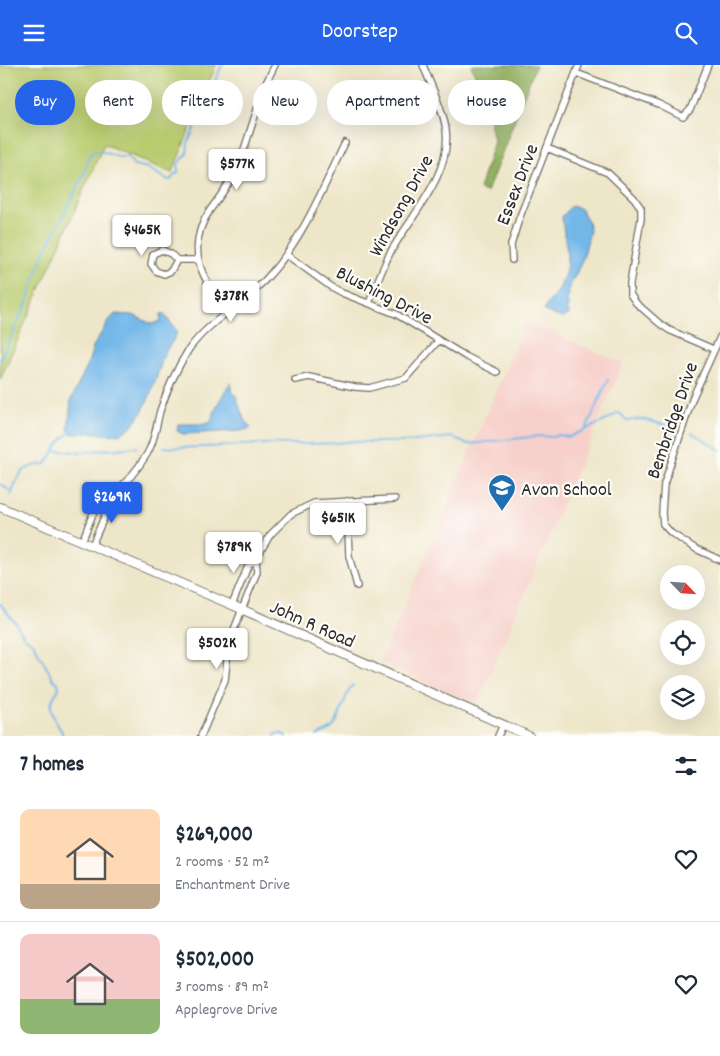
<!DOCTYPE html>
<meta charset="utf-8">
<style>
:root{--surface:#fff;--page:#f6f6f7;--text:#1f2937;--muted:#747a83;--line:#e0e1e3;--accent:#2563eb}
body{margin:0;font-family:Dekko,sans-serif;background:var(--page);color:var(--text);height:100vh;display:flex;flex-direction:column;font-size:19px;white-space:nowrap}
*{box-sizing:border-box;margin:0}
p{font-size:16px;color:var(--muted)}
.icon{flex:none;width:28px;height:28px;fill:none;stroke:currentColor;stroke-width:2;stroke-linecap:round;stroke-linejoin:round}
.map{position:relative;height:671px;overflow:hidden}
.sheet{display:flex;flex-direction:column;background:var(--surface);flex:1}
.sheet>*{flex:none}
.top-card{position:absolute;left:15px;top:15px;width:690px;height:45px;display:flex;gap:10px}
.needle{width:32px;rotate:115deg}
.buttons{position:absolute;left:660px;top:500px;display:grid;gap:10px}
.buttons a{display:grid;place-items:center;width:45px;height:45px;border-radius:50%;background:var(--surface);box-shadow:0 5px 20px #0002;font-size:25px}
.price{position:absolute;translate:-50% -42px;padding:0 11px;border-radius:5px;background:#fff;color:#222;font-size:16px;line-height:32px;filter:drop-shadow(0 1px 2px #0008)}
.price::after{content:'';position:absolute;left:50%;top:30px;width:15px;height:11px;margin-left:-8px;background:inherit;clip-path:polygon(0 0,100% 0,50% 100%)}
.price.active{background:var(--accent);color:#fff}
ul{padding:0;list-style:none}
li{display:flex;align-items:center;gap:15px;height:125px;padding:0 20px}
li+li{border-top:1px solid var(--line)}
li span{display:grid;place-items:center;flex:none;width:140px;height:100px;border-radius:10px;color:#555}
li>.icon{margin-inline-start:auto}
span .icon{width:60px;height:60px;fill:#fffc;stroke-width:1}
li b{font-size:21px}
h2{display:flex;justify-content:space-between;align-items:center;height:60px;padding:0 20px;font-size:21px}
.chip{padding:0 18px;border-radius:22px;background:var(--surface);box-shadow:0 5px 20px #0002;font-size:18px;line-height:45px}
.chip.active{background:var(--accent);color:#fff}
header{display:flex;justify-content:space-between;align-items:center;height:65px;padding:0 20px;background:var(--accent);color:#fff;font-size:22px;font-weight:600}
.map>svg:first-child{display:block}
</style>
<header><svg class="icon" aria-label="menu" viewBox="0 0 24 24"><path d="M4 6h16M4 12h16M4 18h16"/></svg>Doorstep<svg class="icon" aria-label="search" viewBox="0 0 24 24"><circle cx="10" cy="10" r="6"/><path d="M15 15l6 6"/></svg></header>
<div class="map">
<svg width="720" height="671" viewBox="0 0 720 671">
<rect width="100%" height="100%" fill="#fdfcf7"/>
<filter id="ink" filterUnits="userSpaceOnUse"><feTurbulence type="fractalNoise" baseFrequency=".02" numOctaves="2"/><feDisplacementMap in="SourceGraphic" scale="10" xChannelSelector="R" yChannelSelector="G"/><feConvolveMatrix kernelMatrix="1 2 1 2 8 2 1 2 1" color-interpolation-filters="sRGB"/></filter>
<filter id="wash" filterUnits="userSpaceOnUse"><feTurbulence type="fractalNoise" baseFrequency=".0096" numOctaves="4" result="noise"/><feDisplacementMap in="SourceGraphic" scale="20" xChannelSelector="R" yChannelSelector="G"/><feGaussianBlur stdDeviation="1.12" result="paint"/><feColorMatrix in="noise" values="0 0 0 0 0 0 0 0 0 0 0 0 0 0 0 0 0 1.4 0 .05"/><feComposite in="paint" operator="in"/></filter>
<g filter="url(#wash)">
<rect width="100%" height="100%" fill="#eee6c9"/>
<path fill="#f7d0cb" d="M526 257 623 298 477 640 380 597Z"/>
<path fill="#bacc6f" stroke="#727c4d" d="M0 0H216L172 108 104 79 0 315Z"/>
<path fill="#93b062" stroke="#5f6e46" d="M536 0 487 127 479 124 494 76 484 33 471 0Z"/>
<path fill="#73b7e9" stroke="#4f718a" d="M571 141 581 144 588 156 590 166 584 190 577 207 570 220 567 233 569 250 562 253 544 246C547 237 554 233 559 224 573 196 565 182 562 152Z
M163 248 177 266C175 276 166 283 163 293 155 315 145 358 121 368 109 373 98 366 87 368 81 368 77 370 72 369L68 365 71 335 87 301 94 280 108 257 115 249 133 250 152 259 161 256 160 250Z
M230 318 232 326 236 331 244 354 251 363 241 366 183 369 177 366 178 359H205L211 357C215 343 222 330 230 318Z"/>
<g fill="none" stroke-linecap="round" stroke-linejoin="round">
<path stroke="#73b7e9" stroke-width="2" d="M0 295 26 240 44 188 82 113 91 87 100 86 118 92H128L134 100 148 103 166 114 171 115 174 110 178 108V99L187 89 188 78 222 0
M586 364 608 315
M692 368 698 371 720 385
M164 382C195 384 226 381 257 379 290 378 322 381 354 376L359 377H406L452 372C458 373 462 379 469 379L539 371 552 372 559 370 569 372 607 355 618 348 621 349 627 356 641 354 674 362
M56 386 81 387 137 382
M0 419 12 427
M11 430C19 408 21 401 46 399 54 388 59 373 72 367
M0 539 15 557 24 572 33 578 53 614 58 618 59 624C45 641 51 650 62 667V671
M274 671 279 668 286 671
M317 671C322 667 329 667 334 661 342 650 343 632 353 620"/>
</g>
</g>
<g filter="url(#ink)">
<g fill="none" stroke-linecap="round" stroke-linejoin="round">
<defs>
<path id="minor" d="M576 8 659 40 683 52 690 45 708 0
M547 83 608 108 634 133 641 143V154L630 218V229L636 238 659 258 669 265 713 284
M287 190 331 222 342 228 396 249 465 291 497 307
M177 195 171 206 164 209 156 206 151 199 153 189 162 185 171 189 177 195H197
M512 195 511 180 519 154 579 0
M369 238C376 221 382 204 390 188 410 152 452 109 446 65 443 43 431 21 423 0
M228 247C202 215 184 184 210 145 220 131 230 118 238 103L265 20 275 0
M720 272 693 332 664 419 662 448 663 459 671 468 696 484 720 495
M295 315 309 312 355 322 369 323 406 313 439 275
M347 436 349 491 357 521
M82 476C87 465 91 451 97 441 101 435 107 434 112 430 125 419 138 404 147 389 155 376 156 361 160 346 167 325 177 303 189 284 210 255 244 238 267 213 303 174 322 125 345 78
M92 480 109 441 111 431
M232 540 248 501 256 494 270 470 291 449 314 438 395 434
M201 671 225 615 229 577 257 507 256 494
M498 671 503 660"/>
<path id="secondary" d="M0 442 232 540 529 671"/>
</defs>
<use href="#minor" stroke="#6f6c62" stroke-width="8"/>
<use href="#secondary" stroke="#6f6c62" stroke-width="10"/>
<use href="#minor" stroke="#fff" stroke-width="5.5"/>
<use href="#secondary" stroke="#fff" stroke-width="8"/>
</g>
</g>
<defs>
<symbol id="school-pin" viewBox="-11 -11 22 30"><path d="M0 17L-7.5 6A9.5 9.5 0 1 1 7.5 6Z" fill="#1f6fb2" stroke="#fdfcf7"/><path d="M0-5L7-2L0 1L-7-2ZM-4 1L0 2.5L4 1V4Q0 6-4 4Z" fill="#fff"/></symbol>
</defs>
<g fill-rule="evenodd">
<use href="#school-pin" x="486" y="407" width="32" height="43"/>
</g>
<g text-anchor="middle" stroke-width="4.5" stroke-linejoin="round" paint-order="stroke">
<g font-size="20" fill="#2b2b2b" stroke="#fdfcf7">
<text transform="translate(516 119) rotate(-69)" y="7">Essex Drive</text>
<text transform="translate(400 140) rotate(-61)" y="7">Windsong Drive</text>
<text transform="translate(385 229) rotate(27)" y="7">Blushing Drive</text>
<text transform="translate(671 355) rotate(-71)" y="7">Bembridge Drive</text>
<text transform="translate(313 558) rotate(24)" y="7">John R Road</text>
</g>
<g font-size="20" fill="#2b2b2b" stroke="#fdfcf7" text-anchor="start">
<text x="521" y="430">Avon School</text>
</g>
</g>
</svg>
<div class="buttons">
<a><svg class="needle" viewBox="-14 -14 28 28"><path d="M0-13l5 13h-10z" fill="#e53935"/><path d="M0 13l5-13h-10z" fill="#747a83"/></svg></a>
<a><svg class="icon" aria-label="locate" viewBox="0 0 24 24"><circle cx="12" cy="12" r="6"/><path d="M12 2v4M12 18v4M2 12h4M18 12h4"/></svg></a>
<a><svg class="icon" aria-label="layers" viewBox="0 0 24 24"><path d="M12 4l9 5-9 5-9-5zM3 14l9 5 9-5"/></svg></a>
</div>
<b class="price" style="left:237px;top:126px">$577K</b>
<b class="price" style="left:142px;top:192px">$465K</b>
<b class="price" style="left:231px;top:258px">$378K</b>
<b class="price active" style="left:112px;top:459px">$269K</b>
<b class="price" style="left:338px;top:480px">$651K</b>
<b class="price" style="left:234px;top:509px">$789K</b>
<b class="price" style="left:217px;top:605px">$502K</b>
<div class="top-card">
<a class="chip active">Buy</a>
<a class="chip">Rent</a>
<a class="chip">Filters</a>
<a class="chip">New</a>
<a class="chip">Apartment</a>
<a class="chip">House</a>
</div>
</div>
<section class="sheet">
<h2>7 homes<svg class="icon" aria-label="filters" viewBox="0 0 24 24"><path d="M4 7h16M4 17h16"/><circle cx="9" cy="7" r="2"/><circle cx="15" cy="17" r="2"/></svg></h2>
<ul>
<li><span style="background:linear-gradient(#ffd9b3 75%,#b9a48a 0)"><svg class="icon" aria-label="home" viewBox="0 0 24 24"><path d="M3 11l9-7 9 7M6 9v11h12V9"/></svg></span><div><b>$269,000</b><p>2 rooms · 52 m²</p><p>Enchantment Drive</p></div><svg class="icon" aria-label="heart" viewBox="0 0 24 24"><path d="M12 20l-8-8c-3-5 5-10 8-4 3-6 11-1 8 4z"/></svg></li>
<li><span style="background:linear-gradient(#f6c9c9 65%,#8fb573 0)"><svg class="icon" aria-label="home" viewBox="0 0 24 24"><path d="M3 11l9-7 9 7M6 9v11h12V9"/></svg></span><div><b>$502,000</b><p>3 rooms · 89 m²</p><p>Applegrove Drive</p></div><svg class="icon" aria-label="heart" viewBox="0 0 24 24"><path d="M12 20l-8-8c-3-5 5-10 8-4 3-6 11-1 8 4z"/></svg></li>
</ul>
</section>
